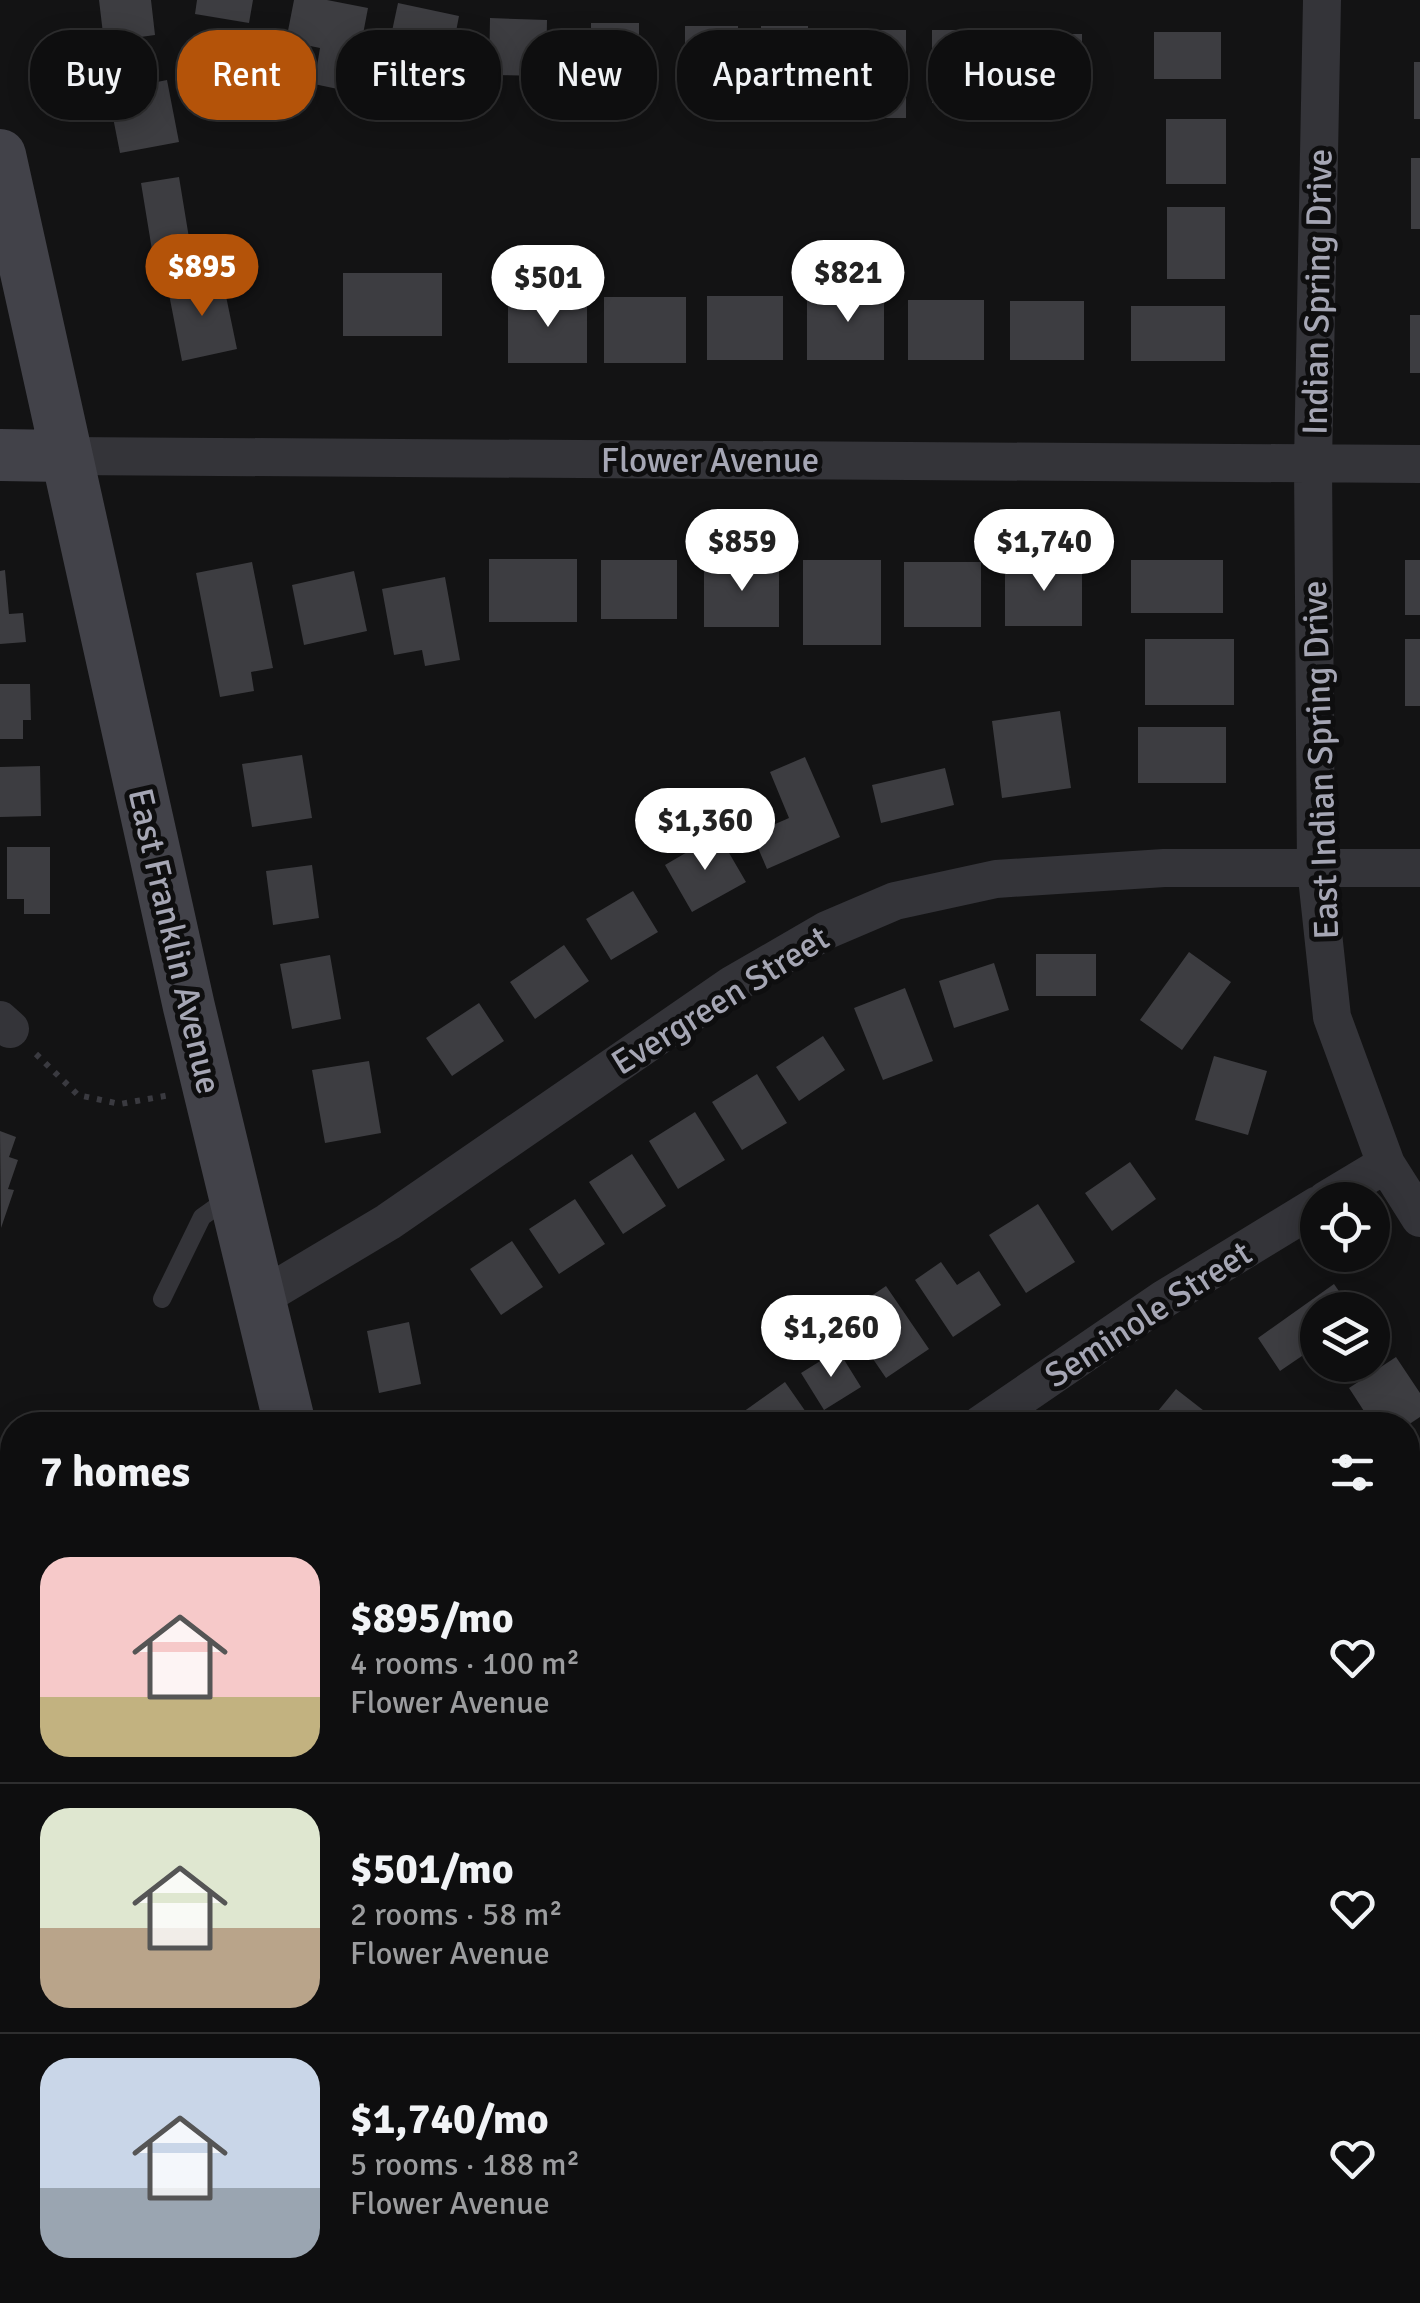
<!DOCTYPE html>
<meta charset="utf-8">
<style>
:root{--surface:#0e0e0f;--page:#171718;--text:#f1f3f6;--muted:#9b9c9e;--line:#2e2e2f;--accent:#b45309}
body{margin:0;font-family:Signika,sans-serif;background:var(--page);color:var(--text);height:100vh;display:flex;flex-direction:column;font-size:38px;white-space:nowrap}
*{box-sizing:border-box;margin:0}
p{font-size:32px;color:var(--muted)}
.icon{flex:none;width:55px;height:55px;fill:none;stroke:currentColor;stroke-width:2;stroke-linecap:round;stroke-linejoin:round}
.map{position:relative;flex:1;overflow:hidden}
.drawer{position:absolute;left:0px;top:1412px;width:1420px;height:892px;display:flex;flex-direction:column;background:var(--surface);border-radius:40px 40px 0 0;box-shadow:0 5px 25px #0003,0 0 0 2px var(--line)}
.drawer>*{flex:none}
.top-card{position:absolute;left:30px;top:30px;width:1360px;height:90px;display:flex;gap:20px}
.tools{position:absolute;left:1300px;top:1182px;display:grid;gap:20px}
.tools a{display:grid;place-items:center;width:90px;height:90px;border-radius:50%;background:var(--surface);box-shadow:0 5px 25px #0003,0 0 0 2px var(--line);font-size:50px}
.price{position:absolute;translate:-50% -85px;padding:0 22px;border-radius:35px;background:#fff;color:#222;font-size:32px;line-height:65px;filter:drop-shadow(0 2px 5px #0008)}
.price::after{content:'';position:absolute;left:50%;top:60px;width:30px;height:22px;margin-left:-15px;background:inherit;clip-path:polygon(0 0,100% 0,50% 100%)}
.price.on{background:var(--accent);color:#fff}
ul{padding:0;list-style:none}
li{display:flex;align-items:center;gap:30px;height:250px;padding:0 40px}
li+li{border-top:2px solid var(--line)}
li span{display:grid;place-items:center;flex:none;width:280px;height:200px;border-radius:30px;color:#555}
li>.icon{margin-inline-start:auto}
span .icon{width:120px;height:120px;fill:#fffc;stroke-width:1}
li b{font-size:42px}
h2{display:flex;justify-content:space-between;align-items:center;height:120px;padding:0 40px;font-size:42px}
.pill{padding:0 35px;border-radius:40px;background:var(--surface);box-shadow:0 5px 25px #0003,0 0 0 2px var(--line);font-size:35px;line-height:90px}
.pill.on{background:var(--accent);color:#fff}
.map>svg:first-child{display:block}
</style>
<div class="map">
<svg width="1420" height="2303" viewBox="0 0 1420 2303">
<rect width="100%" height="100%" fill="#131314"/>
<path fill="#3d3d41" d="M99 0H151L155 35 104 42Z
M197 0H253L249 23 195 14Z
M294 0H327L368 8 352 92 314 84 320 48 286 41Z
M398 3 459 16 450 63 388 50Z
M490 18 547 20 546 76 489 75Z
M591 23H639V73H591Z
M685 26H738V75H685Z
M761 26H808V74H761Z
M849 30H906V118H849Z
M932 30H983V103H932Z
M1154 32H1221V79H1154Z
M1029 34H1082V75H1029Z
M1414 62H1420V119H1414Z
M167 80 179 142 120 153 108 92Z
M1166 119H1226V184H1166Z
M1411 158H1420V229H1411Z
M179 177 190 244 152 250 141 183Z
M1167 207H1225V279H1167Z
M343 273H442V336H343Z
M222 277 237 349 182 361 168 289Z
M853 278H884V360H807V300H853Z
M508 296H587V363H508Z
M707 296H783V360H707Z
M604 297H686V363H604Z
M908 300H984V360H908Z
M1010 301H1084V360H1010Z
M1131 306H1225V361H1131Z
M1410 315H1420V373H1410Z
M489 559H577V622H489Z
M601 560H677V619H601Z
M704 560H779V627H704Z
M803 560H881V645H803Z
M1131 560H1223V613H1131Z
M1405 560H1420V615H1405Z
M252 562 273 668 251 672 254 691 220 697 196 573Z
M904 562H981V627H904Z
M1005 562H1082V626H1005Z
M5 570 9 614 23 613 26 642 0 644V571Z
M354 571 367 631 304 645 292 585Z
M445 577 460 660 425 666 422 650 394 655 382 589Z
M1145 639H1234V705H1145Z
M1405 639H1420V706H1405Z
M0 684H30L31 720H23V739H0Z
M1060 711 1071 788 1002 798 992 721Z
M1138 727H1226V783H1138Z
M302 755 312 818 252 827 242 764Z
M805 757 840 837 767 869 752 834 789 818 770 772Z
M40 766 41 816 0 817V767Z
M945 768 954 805 881 823 872 785Z
M718 834 746 882 692 912 665 865Z
M7 847H50V914H24V899H7Z
M312 865 319 918 273 925 266 871Z
M633 891 658 932 611 960 586 919Z
M564 945 589 981 535 1019 510 982Z
M1189 952 1231 982 1182 1050 1140 1020Z
M1036 954H1096V996H1036Z
M330 955 341 1019 292 1029 280 964Z
M994 963 1009 1010 954 1028 939 981Z
M905 988 933 1061 883 1080 854 1008Z
M479 1003 504 1041 452 1076 426 1038Z
M823 1036 845 1070 799 1101 776 1067Z
M1214 1056 1267 1071 1248 1135 1195 1120Z
M369 1061 381 1133 325 1143 312 1070Z
M757 1074 787 1123 742 1150 712 1102Z
M695 1112 725 1160 678 1189 649 1141Z
M0 1131 16 1137 9 1157 18 1160 8 1189 14 1190 1 1228Z
M632 1154 666 1206 623 1234 589 1182Z
M1130 1162 1156 1199 1112 1231 1085 1193Z
M575 1199 605 1244 559 1274 529 1229Z
M1038 1204 1075 1262 1026 1293 989 1235Z
M512 1241 543 1287 501 1315 470 1269Z
M941 1262 957 1285 979 1271 1001 1305 953 1337 915 1280Z
M1334 1284 1352 1310H1318V1345L1280 1371 1258 1338Z
M886 1286 929 1349 886 1378 843 1315Z
M409 1322 421 1384 379 1393 367 1331Z
M838 1350 861 1387 824 1410 801 1373Z
M1396 1357 1420 1393V1417L1408 1425H1373L1349 1388Z
M785 1382 815 1425H752L743 1412Z
M1176 1389 1217 1421 1214 1425 1149 1422Z
M1420 1462V1505L1408 1481V1469Z
M1420 1840V1901L1408 1884V1849Z
M0 1912 12 1928V1989L0 1998Z
M1408 2148 1420 2163V2174L1408 2184Z
M762 2292H811L818 2303H764L759 2295Z
M1199 2292H1263L1264 2295 1254 2303H1207Z"/>
<g fill="none" stroke-linecap="round" stroke-linejoin="round">
<path stroke="#3a3a40" stroke-width="6" stroke-dasharray="5 8" stroke-linecap="butt" d="M36 1054 78 1095 120 1104 170 1095"/>
<path stroke="#343439" stroke-width="18" d="M162 1299 202 1217 230 1197"/>
<path stroke="#343439" stroke-width="38" d="M1322 0 1313 463 1316 868 1332 1017 1386 1164 1420 1218
M65 456 1420 464
M0 1020 10 1029
M1326 1200 1386 1164
M259 1299 388 1222 732 985 827 930 895 901 996 879 1164 868H1420
M980 1425 1164 1299 1318 1205
M1408 1746 1420 1737
M0 2095 12 2086
M593 2303 608 2292
M1397 2303 1420 2287"/>
<path stroke="#424249" stroke-width="52" d="M0 155 189 1007 290 1425
M0 455 65 456
M635 2292 642 2303"/>
</g>
<g text-anchor="middle" stroke-width="10" stroke-linejoin="round" paint-order="stroke">
<g font-size="35" fill="#a5a6b4" stroke="#0e0e0f">
<text transform="translate(1317 292) rotate(-89)" y="12">Indian Spring Drive</text>
<text x="710" y="472">Flower Avenue</text>
<text transform="translate(1320 760) rotate(-92)" y="12">East Indian Spring Drive</text>
<text transform="translate(175 941) rotate(77)" y="12">East Franklin Avenue</text>
<text transform="translate(720 1000) rotate(-32)" y="12">Evergreen Street</text>
<text transform="translate(1148 1314) rotate(-33)" y="12">Seminole Street</text>
</g>
</g>
</svg>
<div class="tools">
<a><svg class="icon" aria-label="locate" viewBox="0 0 24 24"><circle cx="12" cy="12" r="6"/><path d="M12 2v4M12 18v4M2 12h4M18 12h4"/></svg></a>
<a><svg class="icon" aria-label="layers" viewBox="0 0 24 24"><path d="M12 4l9 5-9 5-9-5zM3 14l9 5 9-5"/></svg></a>
</div>
<b class="price on" style="left:202px;top:319px">$895</b>
<b class="price" style="left:848px;top:325px">$821</b>
<b class="price" style="left:548px;top:330px">$501</b>
<b class="price" style="left:742px;top:594px">$859</b>
<b class="price" style="left:1044px;top:594px">$1,740</b>
<b class="price" style="left:705px;top:873px">$1,360</b>
<b class="price" style="left:831px;top:1380px">$1,260</b>
<div class="top-card">
<a class="pill">Buy</a>
<a class="pill on">Rent</a>
<a class="pill">Filters</a>
<a class="pill">New</a>
<a class="pill">Apartment</a>
<a class="pill">House</a>
</div>
<section class="drawer">
<h2>7 homes<svg class="icon" aria-label="filters" viewBox="0 0 24 24"><path d="M4 7h16M4 17h16"/><circle cx="9" cy="7" r="2"/><circle cx="15" cy="17" r="2"/></svg></h2>
<ul>
<li><span style="background:linear-gradient(#f6c9c9 70%,#c2b280 0)"><svg class="icon" aria-label="home" viewBox="0 0 24 24"><path d="M3 11l9-7 9 7M6 9v11h12V9"/></svg></span><div><b>$895/mo</b><p>4 rooms · 100 m²</p><p>Flower Avenue</p></div><svg class="icon" aria-label="heart" viewBox="0 0 24 24"><path d="M12 20l-8-8c-3-5 5-10 8-4 3-6 11-1 8 4z"/></svg></li>
<li><span style="background:linear-gradient(#dfe7d0 60%,#b9a48a 0)"><svg class="icon" aria-label="home" viewBox="0 0 24 24"><path d="M3 11l9-7 9 7M6 9v11h12V9"/></svg></span><div><b>$501/mo</b><p>2 rooms · 58 m²</p><p>Flower Avenue</p></div><svg class="icon" aria-label="heart" viewBox="0 0 24 24"><path d="M12 20l-8-8c-3-5 5-10 8-4 3-6 11-1 8 4z"/></svg></li>
<li><span style="background:linear-gradient(#c9d6e8 65%,#9aa5b1 0)"><svg class="icon" aria-label="home" viewBox="0 0 24 24"><path d="M3 11l9-7 9 7M6 9v11h12V9"/></svg></span><div><b>$1,740/mo</b><p>5 rooms · 188 m²</p><p>Flower Avenue</p></div><svg class="icon" aria-label="heart" viewBox="0 0 24 24"><path d="M12 20l-8-8c-3-5 5-10 8-4 3-6 11-1 8 4z"/></svg></li>
</ul>
</section>
</div>
